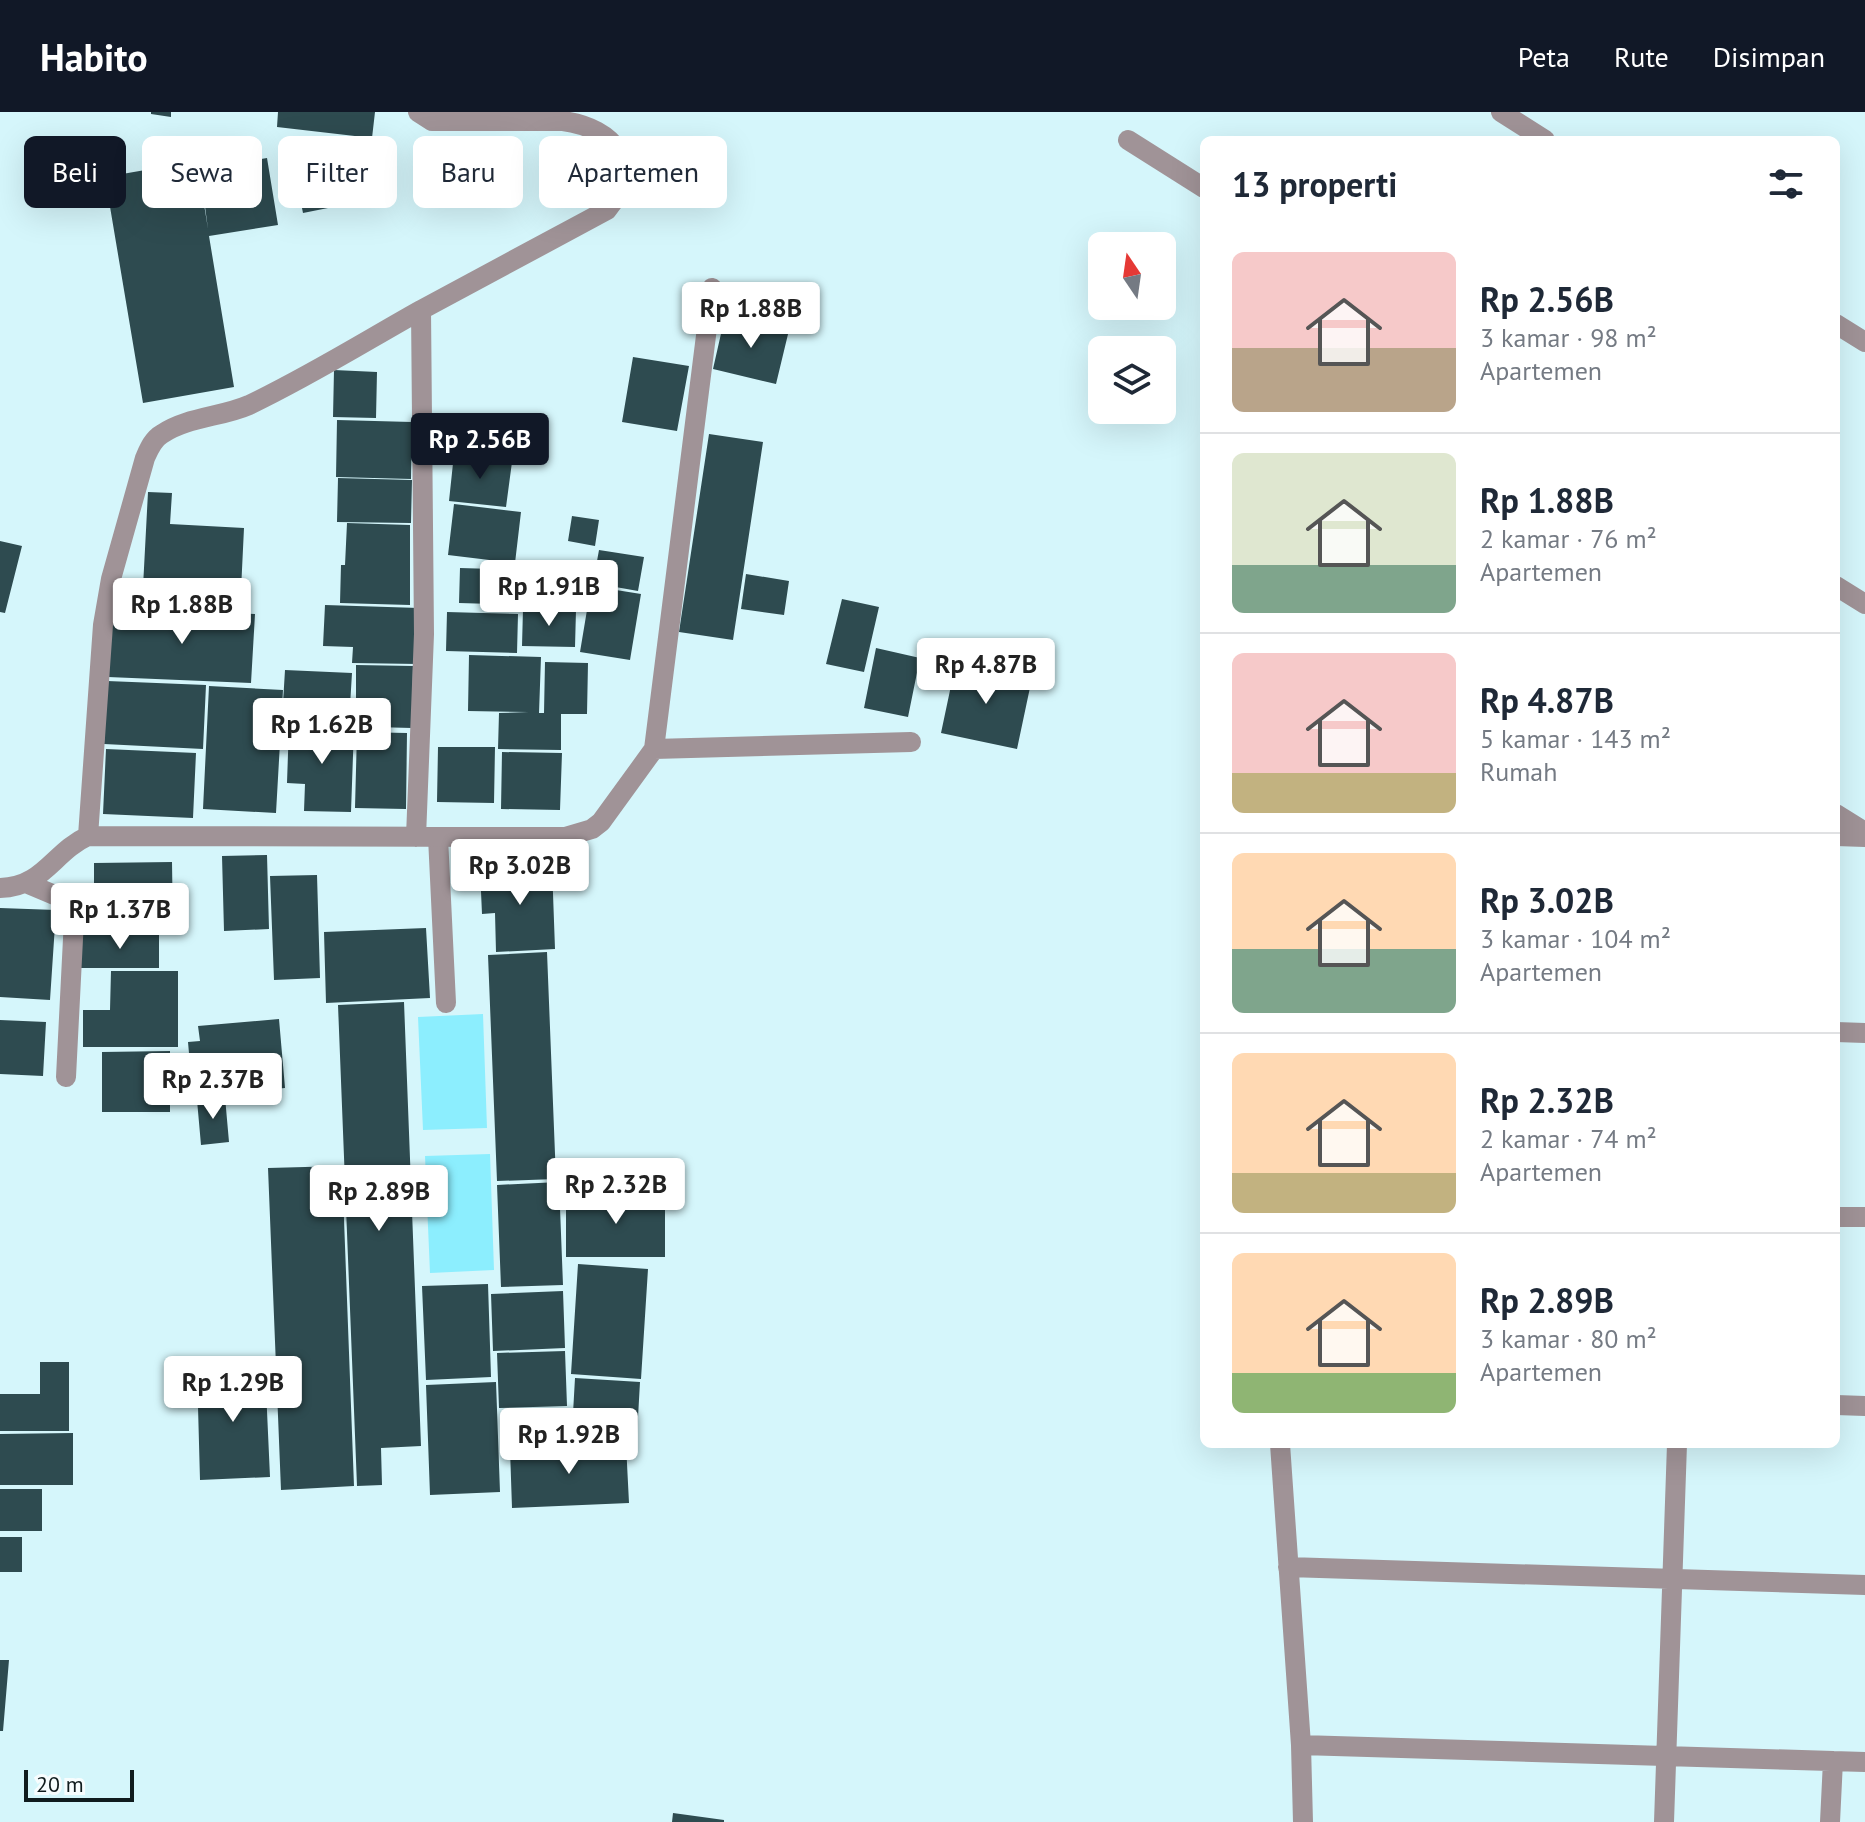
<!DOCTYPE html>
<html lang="id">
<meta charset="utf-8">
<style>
:root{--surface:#fff;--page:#f6f6f7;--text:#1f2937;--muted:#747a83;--line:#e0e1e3;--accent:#111827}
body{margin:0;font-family:"PT Sans",sans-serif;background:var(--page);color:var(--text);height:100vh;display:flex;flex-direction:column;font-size:30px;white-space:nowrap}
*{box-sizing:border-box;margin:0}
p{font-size:26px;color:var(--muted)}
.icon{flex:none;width:44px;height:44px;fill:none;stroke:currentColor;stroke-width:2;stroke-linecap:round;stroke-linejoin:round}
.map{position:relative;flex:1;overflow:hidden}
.details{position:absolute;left:1200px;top:24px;width:640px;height:1312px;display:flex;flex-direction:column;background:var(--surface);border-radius:12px;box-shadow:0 8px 32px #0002}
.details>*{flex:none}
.banner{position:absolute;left:24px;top:24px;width:760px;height:72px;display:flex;gap:16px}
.needle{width:52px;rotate:347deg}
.fabs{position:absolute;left:1088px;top:120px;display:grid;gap:16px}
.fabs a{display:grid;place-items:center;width:88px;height:88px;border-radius:12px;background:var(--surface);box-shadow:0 8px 32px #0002;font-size:40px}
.scale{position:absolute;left:24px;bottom:20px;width:110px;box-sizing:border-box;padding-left:8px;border:4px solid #101c1e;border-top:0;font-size:22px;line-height:28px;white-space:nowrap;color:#101c1e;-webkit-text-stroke:6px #f7fdfe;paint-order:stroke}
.price{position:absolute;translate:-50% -68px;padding:0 18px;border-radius:8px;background:#fff;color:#222;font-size:26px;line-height:52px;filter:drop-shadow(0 2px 4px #0008)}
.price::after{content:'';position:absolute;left:50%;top:48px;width:24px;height:18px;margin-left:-12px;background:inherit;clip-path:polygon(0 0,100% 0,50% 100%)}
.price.selected{background:var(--accent);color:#fff}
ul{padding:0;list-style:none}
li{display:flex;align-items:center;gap:24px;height:200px;padding:0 32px}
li+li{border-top:2px solid var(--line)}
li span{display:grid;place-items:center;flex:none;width:224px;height:160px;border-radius:12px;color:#555}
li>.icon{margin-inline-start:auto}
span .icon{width:96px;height:96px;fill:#fffc;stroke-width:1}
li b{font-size:34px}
h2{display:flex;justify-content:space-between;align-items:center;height:96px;padding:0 32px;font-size:34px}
.tag{padding:0 28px;border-radius:12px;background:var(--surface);box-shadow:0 8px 32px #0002;font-size:28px;line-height:72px}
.tag.selected{background:var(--accent);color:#fff}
header{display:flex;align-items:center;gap:48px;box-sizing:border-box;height:112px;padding:0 40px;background:var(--accent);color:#fff}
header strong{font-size:38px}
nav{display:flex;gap:44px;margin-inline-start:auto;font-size:28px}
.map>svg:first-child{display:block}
</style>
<header>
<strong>Habito</strong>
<nav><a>Peta</a><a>Rute</a><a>Disimpan</a></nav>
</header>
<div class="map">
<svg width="1865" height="1710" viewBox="0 0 1865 1710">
<rect width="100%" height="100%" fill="#d5f6fb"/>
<path fill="#8ceefe" d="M483 902 487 1016 423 1018 418 905Z
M490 1042 494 1158 430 1161 425 1044Z"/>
<path fill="#2e4b50" d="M151 0H171V5L151 2Z
M278 0H375L372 26 277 15Z
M350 25 363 89 303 101 290 37Z
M267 46 278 113 209 124 234 275 143 291 105 65 197 49 208 117 200 57Z
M725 204 789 218 776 272 713 257Z
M633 245 689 254 677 319 622 310Z
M334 258 377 260 376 306 333 305Z
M337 308 412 310 411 367 336 365Z
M709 322 763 330 733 528 679 520Z
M454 342 512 350 506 395 449 389Z
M338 366 412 368 411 411 337 410Z
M148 380 172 381 170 412 244 416 240 499 142 494Z
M454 392 521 400 515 451 448 443Z
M572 404 599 408 595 434 568 429Z
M347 411 410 413V493L340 491 341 453H345Z
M0 429 22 434 5 501 0 500Z
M599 438 644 445 638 479 593 471Z
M460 456 524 458 523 493 459 491Z
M556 460 585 463 582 490 554 488Z
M746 462 789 469 784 503 741 497Z
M591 474 641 482 630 548 580 540Z
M842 487 879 495 864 560 826 552Z
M325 493 419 496 418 552 352 551 353 535 323 534Z
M112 496 255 502 251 571 108 565Z
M523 497 576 498 575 535 522 534Z
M447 500 518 502 517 541 446 539Z
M876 536 920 546 908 605 864 596Z
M469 543 541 545 539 601H544L545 550 588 551 587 602H561V638L498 637 499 601 529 600 468 599Z
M956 550 1032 566 1017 637 941 621Z
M356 553 413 554 412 616 374 615V601H356Z
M285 558 352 561 350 594 283 591Z
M107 569 206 573 203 637 104 632Z
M209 574 283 578 276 701 203 697Z
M289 613 354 615 351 700 304 699 305 672 287 671Z
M357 620 407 621 406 697 355 696Z
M438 635H495L494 691 437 690Z
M106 637 196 641 193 706 103 702Z
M502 640 562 641 560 698 501 697Z
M267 743 269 817 224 819 222 744Z
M172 750 173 818 94 819V751Z
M552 754 555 837 496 840 495 801 482 802 480 757Z
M317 763 320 866 274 868 270 764Z
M0 796 56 798 50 888 0 885Z
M426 816 430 886 326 891 324 820Z
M159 822V856H81V823Z
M547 840 556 1067 497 1069 488 843Z
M111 859H178V935H83V898H110Z
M404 890 421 1334 381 1336 382 1373 357 1374 338 893Z
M279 907 285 976 203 983 200 963 191 964 188 930 200 929 198 914Z
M0 908 46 910 43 964 0 962Z
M170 939V1000H102V940Z
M225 985 229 1030 201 1033 197 988Z
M342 1054 354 1374 281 1378 268 1056Z
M559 1070 563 1173 501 1175 497 1073Z
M566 1082H665V1145H566Z
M578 1152 648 1157 641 1267 571 1262Z
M488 1172 491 1265 426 1268 422 1174Z
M563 1179 565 1236 493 1239 491 1182Z
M565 1239 567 1294 499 1296 497 1241Z
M40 1250H69V1319H0V1282H40Z
M265 1255 270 1365 200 1368 197 1258Z
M575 1266 640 1270 637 1323 572 1319Z
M496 1270 500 1380 430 1383 426 1273Z
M73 1321V1373H0V1322Z
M626 1332 629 1391 512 1396 510 1337Z
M0 1377H42V1419H0Z
M0 1425H22V1460H0Z
M0 1548H9L3 1619H0Z
M673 1701 724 1708V1710H672Z"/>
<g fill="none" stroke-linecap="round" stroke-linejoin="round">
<path stroke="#a09397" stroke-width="20" d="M438 725 446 891"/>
<path stroke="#a09397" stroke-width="20" d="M418 0 432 9H563C615 16 644 53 607 98L421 198
M1501 0 1545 28
M1128 28 1204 76
M1836 212 1865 230
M1836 474 1865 492
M654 637 911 630
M1836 702 1865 720
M88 724 103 513 111 467 145 346C149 337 153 327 162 322 187 305 222 305 249 293 308 265 364 230 421 198L424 522 416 725
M1836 724 1865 725
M26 771 64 787 74 807 66 965
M0 776C44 775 53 740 88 724L565 725 592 717 601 710 654 637 712 176
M1836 920 1865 921
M1836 1105H1865
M1836 1293 1865 1294
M1280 1332 1301 1633 1303 1710
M1288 1455 1865 1473
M1301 1633 1865 1650
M1664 1710 1677 1332
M1830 1710 1833 1649"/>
</g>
</svg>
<div class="fabs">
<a><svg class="needle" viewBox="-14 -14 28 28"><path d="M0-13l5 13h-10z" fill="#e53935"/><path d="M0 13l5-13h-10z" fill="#747a83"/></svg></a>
<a><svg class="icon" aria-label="layers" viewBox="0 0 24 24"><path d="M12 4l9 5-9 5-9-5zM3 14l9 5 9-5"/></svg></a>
</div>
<div class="scale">20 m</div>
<b class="price" style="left:751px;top:238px">Rp 1.88B</b>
<b class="price selected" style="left:480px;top:369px">Rp 2.56B</b>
<b class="price" style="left:549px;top:516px">Rp 1.91B</b>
<b class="price" style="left:182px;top:534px">Rp 1.88B</b>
<b class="price" style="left:986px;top:594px">Rp 4.87B</b>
<b class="price" style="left:322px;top:654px">Rp 1.62B</b>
<b class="price" style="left:520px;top:795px">Rp 3.02B</b>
<b class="price" style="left:120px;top:839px">Rp 1.37B</b>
<b class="price" style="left:213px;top:1009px">Rp 2.37B</b>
<b class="price" style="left:616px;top:1114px">Rp 2.32B</b>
<b class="price" style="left:379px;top:1121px">Rp 2.89B</b>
<b class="price" style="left:233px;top:1312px">Rp 1.29B</b>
<b class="price" style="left:569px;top:1364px">Rp 1.92B</b>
<div class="banner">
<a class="tag selected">Beli</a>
<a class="tag">Sewa</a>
<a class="tag">Filter</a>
<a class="tag">Baru</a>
<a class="tag">Apartemen</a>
</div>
<section class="details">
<h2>13 properti<svg class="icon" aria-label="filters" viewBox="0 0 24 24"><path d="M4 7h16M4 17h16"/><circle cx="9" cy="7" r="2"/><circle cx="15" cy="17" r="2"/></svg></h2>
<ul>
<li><span style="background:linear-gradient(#f6c9c9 60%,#b9a48a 0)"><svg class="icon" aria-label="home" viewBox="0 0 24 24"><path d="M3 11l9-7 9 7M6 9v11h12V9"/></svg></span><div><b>Rp 2.56B</b><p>3 kamar · 98 m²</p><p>Apartemen</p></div></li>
<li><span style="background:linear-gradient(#dfe7d0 70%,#7fa58c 0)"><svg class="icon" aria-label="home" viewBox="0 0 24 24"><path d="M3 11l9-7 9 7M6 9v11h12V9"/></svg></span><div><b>Rp 1.88B</b><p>2 kamar · 76 m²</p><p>Apartemen</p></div></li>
<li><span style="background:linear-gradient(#f6c9c9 75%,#c2b280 0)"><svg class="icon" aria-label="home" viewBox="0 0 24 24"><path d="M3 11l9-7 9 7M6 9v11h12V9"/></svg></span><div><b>Rp 4.87B</b><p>5 kamar · 143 m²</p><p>Rumah</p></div></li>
<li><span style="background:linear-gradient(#ffd9b3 60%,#7fa58c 0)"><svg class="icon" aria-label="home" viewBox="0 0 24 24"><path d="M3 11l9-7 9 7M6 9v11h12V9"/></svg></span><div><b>Rp 3.02B</b><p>3 kamar · 104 m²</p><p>Apartemen</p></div></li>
<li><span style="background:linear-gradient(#ffd9b3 75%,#c2b280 0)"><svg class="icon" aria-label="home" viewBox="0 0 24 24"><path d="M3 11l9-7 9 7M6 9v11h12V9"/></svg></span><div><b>Rp 2.32B</b><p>2 kamar · 74 m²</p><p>Apartemen</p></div></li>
<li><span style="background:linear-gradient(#ffd9b3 75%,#8fb573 0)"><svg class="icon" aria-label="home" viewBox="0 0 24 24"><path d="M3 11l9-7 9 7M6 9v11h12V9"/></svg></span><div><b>Rp 2.89B</b><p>3 kamar · 80 m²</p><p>Apartemen</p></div></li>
</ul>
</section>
</div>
